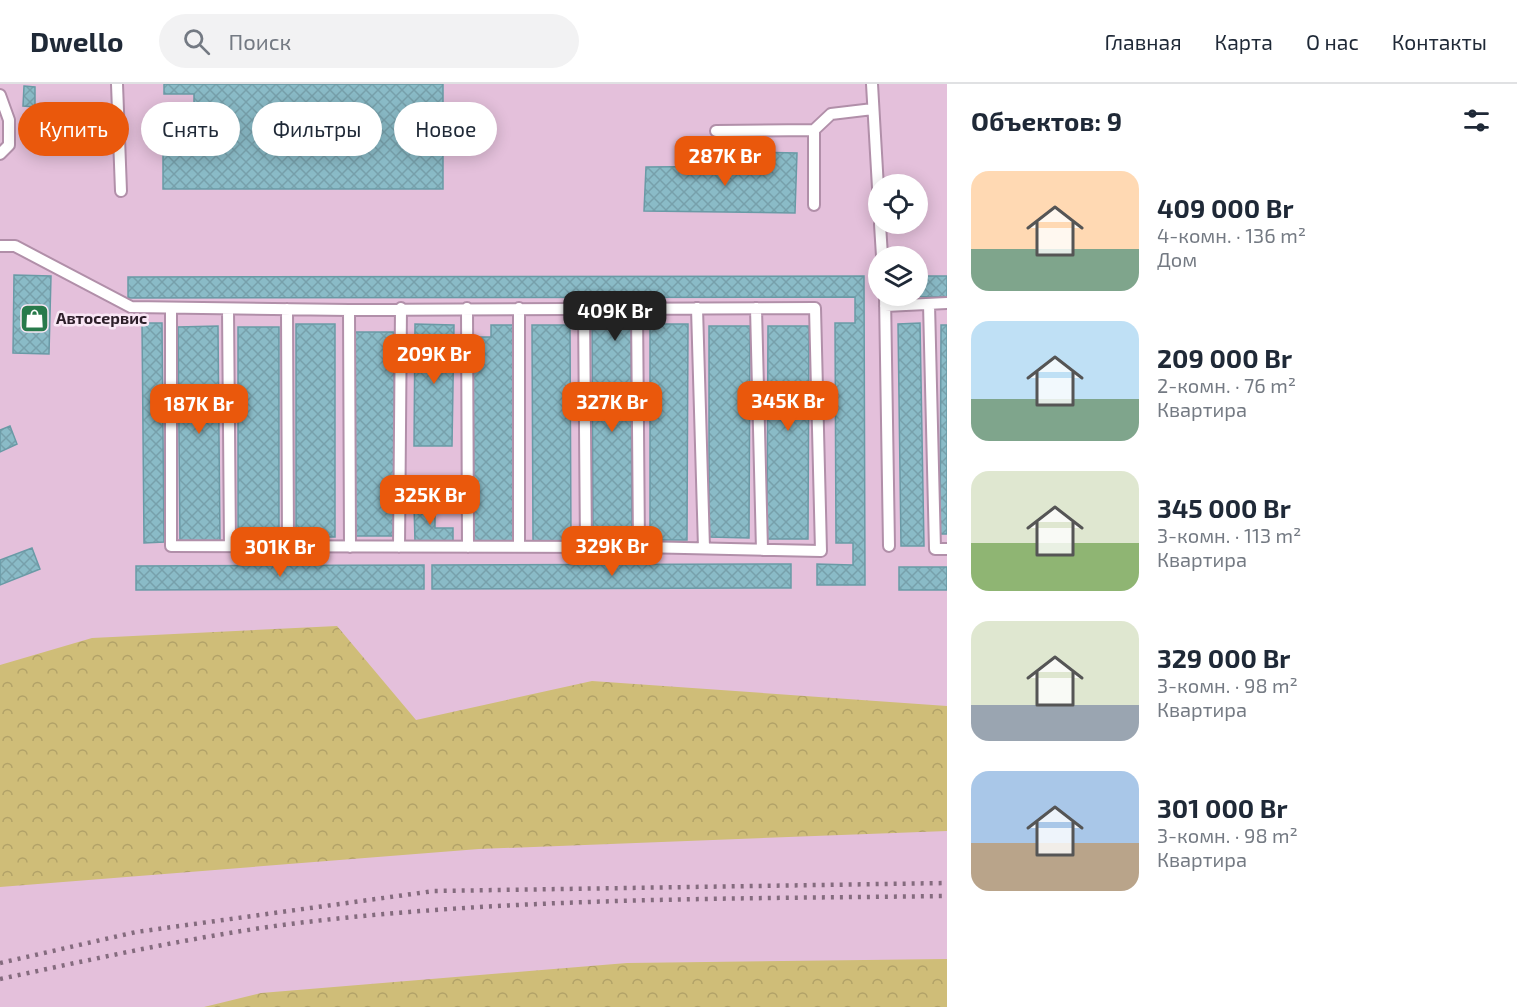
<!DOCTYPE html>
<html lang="ru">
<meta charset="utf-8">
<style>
:root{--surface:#fff;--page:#f2f2f3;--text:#1f2937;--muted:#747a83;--line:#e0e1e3;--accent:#ea580c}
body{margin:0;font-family:"Exo 2",sans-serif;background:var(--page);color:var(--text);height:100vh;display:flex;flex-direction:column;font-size:22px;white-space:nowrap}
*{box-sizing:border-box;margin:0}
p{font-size:20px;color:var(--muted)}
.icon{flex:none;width:33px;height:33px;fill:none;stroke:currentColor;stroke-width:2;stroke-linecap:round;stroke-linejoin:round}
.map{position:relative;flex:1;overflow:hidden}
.details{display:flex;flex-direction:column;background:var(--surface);width:570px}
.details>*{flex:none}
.guide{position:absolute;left:18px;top:18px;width:570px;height:54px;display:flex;gap:12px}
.buttons{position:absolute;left:868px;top:90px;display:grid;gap:12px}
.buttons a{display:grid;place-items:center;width:60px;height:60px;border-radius:50%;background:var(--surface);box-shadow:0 3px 15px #0003;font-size:30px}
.price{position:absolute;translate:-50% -51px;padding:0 14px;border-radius:12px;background:var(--accent);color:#fff;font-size:20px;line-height:39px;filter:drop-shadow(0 2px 3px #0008)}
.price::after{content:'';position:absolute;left:50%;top:36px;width:18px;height:14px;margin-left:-9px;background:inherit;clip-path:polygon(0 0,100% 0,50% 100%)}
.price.current{background:#222;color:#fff}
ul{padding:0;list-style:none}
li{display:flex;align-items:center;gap:18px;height:150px;padding:0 24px}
li span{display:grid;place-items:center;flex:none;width:168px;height:120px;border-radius:18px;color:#555}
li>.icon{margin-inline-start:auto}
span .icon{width:72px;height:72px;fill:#fffc;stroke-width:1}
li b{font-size:26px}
h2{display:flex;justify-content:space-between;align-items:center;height:72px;padding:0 24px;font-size:26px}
.chip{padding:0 21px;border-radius:27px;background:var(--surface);box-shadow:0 3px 15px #0003;font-size:21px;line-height:54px}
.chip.current{background:var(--accent);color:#fff}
header{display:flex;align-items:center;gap:36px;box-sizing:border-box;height:84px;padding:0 30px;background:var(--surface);border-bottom:2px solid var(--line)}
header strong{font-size:28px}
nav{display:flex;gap:33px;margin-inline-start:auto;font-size:21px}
.search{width:420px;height:54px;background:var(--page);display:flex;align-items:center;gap:15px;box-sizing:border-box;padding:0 21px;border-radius:33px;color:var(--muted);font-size:22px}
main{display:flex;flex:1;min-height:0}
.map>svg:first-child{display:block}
</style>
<header>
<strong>Dwello</strong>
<div class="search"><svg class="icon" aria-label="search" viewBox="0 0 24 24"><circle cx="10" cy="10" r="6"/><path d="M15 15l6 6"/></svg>Поиск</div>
<nav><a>Главная</a><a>Карта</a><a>О нас</a><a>Контакты</a></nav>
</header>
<main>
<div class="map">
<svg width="947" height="923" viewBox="0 0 947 923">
<defs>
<pattern id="forest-crowns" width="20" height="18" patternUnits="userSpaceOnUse" patternTransform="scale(1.5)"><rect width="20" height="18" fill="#cfbd78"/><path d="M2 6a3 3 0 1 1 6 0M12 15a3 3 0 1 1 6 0" fill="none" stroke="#b2a268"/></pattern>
<pattern id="building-cross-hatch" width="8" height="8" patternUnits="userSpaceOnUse" patternTransform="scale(1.5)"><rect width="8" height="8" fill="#8abbc7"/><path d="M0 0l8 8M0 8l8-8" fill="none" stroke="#77a0ab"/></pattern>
</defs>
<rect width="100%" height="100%" fill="#e4c0db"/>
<path fill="url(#forest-crowns)" d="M337 542 416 636 592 597 947 622V747L479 765 0 803V581L92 554Z
M947 875V923H204L261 909 627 879Z"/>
<path fill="url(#building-cross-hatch)" stroke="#6a9aa6" stroke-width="1.5" d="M164 0H443V105H163V46H194V10H164Z
M24 2 35 3V23L23 22Z
M755 68 797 69 795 129 644 127 646 83 755 82Z
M14 191 51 192 49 270 13 269Z
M864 192 865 501H817V480L853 481V459H836L835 239H855V213L128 214V193Z
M918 192H947V213L900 212H918Z
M142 239H162L164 458 144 459Z
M920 239 924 462H901L898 240Z
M296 240H335V453H296Z
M415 240 454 241 452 362H414Z
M592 240H631L632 457 593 458Z
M650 240H688L687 456H650Z
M491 241H514V457H474L473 253H491Z
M532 241H570L571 458H533Z
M941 241H947V450H940Z
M218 242 220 459 180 460 178 243Z
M709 242H750L749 454 709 453Z
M768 242H809L808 455H767Z
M238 243H279V456H238Z
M354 248H394L395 452H354Z
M10 342 17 360 0 368V346Z
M414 421H435V444H453V458H415Z
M32 464 40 485 0 501V476Z
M791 480V504L432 505V481Z
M424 481V505L136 506V482Z
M899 483H947V506H899Z"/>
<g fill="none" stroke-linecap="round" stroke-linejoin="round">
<defs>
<path id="lane" d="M117 0 121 107
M872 0 879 121
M0 11 9 36V61L0 70
M716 47 814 46
M814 121V46L831 30 873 25
M880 140 882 172
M0 162H15L131 223 349 226 815 224 821 467 639 463 171 462V224
M885 212 889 462
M929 220 935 465H947
M885 222 947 219
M467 224 468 463
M584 224 586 464
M637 224 639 463
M697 224 704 464
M756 224 762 466
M228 225 230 462
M287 225 288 463
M349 226 350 463
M399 463 401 224
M519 463V224"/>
</defs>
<use href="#lane" stroke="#b18fa9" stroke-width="14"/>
<use href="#lane" stroke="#fff" stroke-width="10"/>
<path stroke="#846b7e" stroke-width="4.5" stroke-dasharray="3 6" stroke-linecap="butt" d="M0 879 136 848 434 807 947 799
M0 895C94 875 187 854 282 841 502 813 726 815 947 812"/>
</g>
<defs>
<symbol id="shop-square" viewBox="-11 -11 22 22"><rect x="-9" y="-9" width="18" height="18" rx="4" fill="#287a4b" stroke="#f9e7f5"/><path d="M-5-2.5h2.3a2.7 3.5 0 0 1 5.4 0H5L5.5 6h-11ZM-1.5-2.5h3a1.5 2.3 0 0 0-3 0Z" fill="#fff"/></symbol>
</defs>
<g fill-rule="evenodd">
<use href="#shop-square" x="18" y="218" width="33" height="33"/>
</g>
<g text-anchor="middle" stroke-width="5" stroke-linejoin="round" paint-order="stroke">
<g font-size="16" font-weight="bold" fill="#2d1f2a" stroke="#f9e7f5" text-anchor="start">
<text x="56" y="240">Автосервис</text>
</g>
</g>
</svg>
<div class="buttons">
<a><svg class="icon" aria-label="locate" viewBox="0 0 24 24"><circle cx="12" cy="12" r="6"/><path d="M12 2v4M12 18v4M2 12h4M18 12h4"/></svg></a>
<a><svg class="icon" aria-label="layers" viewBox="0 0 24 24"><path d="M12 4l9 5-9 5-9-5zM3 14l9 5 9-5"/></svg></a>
</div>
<b class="price" style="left:725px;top:103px">287K Br</b>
<b class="price current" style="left:615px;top:258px">409K Br</b>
<b class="price" style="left:434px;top:301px">209K Br</b>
<b class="price" style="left:788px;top:348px">345K Br</b>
<b class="price" style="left:612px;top:349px">327K Br</b>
<b class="price" style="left:199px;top:351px">187K Br</b>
<b class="price" style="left:430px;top:442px">325K Br</b>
<b class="price" style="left:612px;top:493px">329K Br</b>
<b class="price" style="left:280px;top:494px">301K Br</b>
<div class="guide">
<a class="chip current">Купить</a>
<a class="chip">Снять</a>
<a class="chip">Фильтры</a>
<a class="chip">Новое</a>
</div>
</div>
<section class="details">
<h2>Объектов: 9<svg class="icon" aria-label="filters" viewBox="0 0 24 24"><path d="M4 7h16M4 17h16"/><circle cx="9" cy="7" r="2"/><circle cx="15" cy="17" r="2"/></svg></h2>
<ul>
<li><span style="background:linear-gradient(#ffd9b3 65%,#7fa58c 0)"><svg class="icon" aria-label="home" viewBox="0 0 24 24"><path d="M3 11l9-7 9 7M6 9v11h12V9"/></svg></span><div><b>409 000 Br</b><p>4-комн. · 136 m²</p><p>Дом</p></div></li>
<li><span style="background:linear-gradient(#bfe0f5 65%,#7fa58c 0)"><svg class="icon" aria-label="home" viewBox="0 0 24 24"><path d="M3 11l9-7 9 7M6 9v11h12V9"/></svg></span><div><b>209 000 Br</b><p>2-комн. · 76 m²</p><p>Квартира</p></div></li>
<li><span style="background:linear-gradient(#dfe7d0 60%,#8fb573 0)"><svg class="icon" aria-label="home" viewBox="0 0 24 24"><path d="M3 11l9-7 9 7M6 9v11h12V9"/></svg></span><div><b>345 000 Br</b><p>3-комн. · 113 m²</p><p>Квартира</p></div></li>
<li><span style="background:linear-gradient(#dfe7d0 70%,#9aa5b1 0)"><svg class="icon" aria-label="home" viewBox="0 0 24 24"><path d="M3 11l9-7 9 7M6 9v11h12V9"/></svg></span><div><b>329 000 Br</b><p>3-комн. · 98 m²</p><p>Квартира</p></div></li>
<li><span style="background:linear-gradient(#a9c7e8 60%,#b9a48a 0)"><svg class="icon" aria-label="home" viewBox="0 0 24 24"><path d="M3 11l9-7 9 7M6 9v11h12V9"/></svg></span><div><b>301 000 Br</b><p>3-комн. · 98 m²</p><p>Квартира</p></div></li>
</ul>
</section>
</main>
